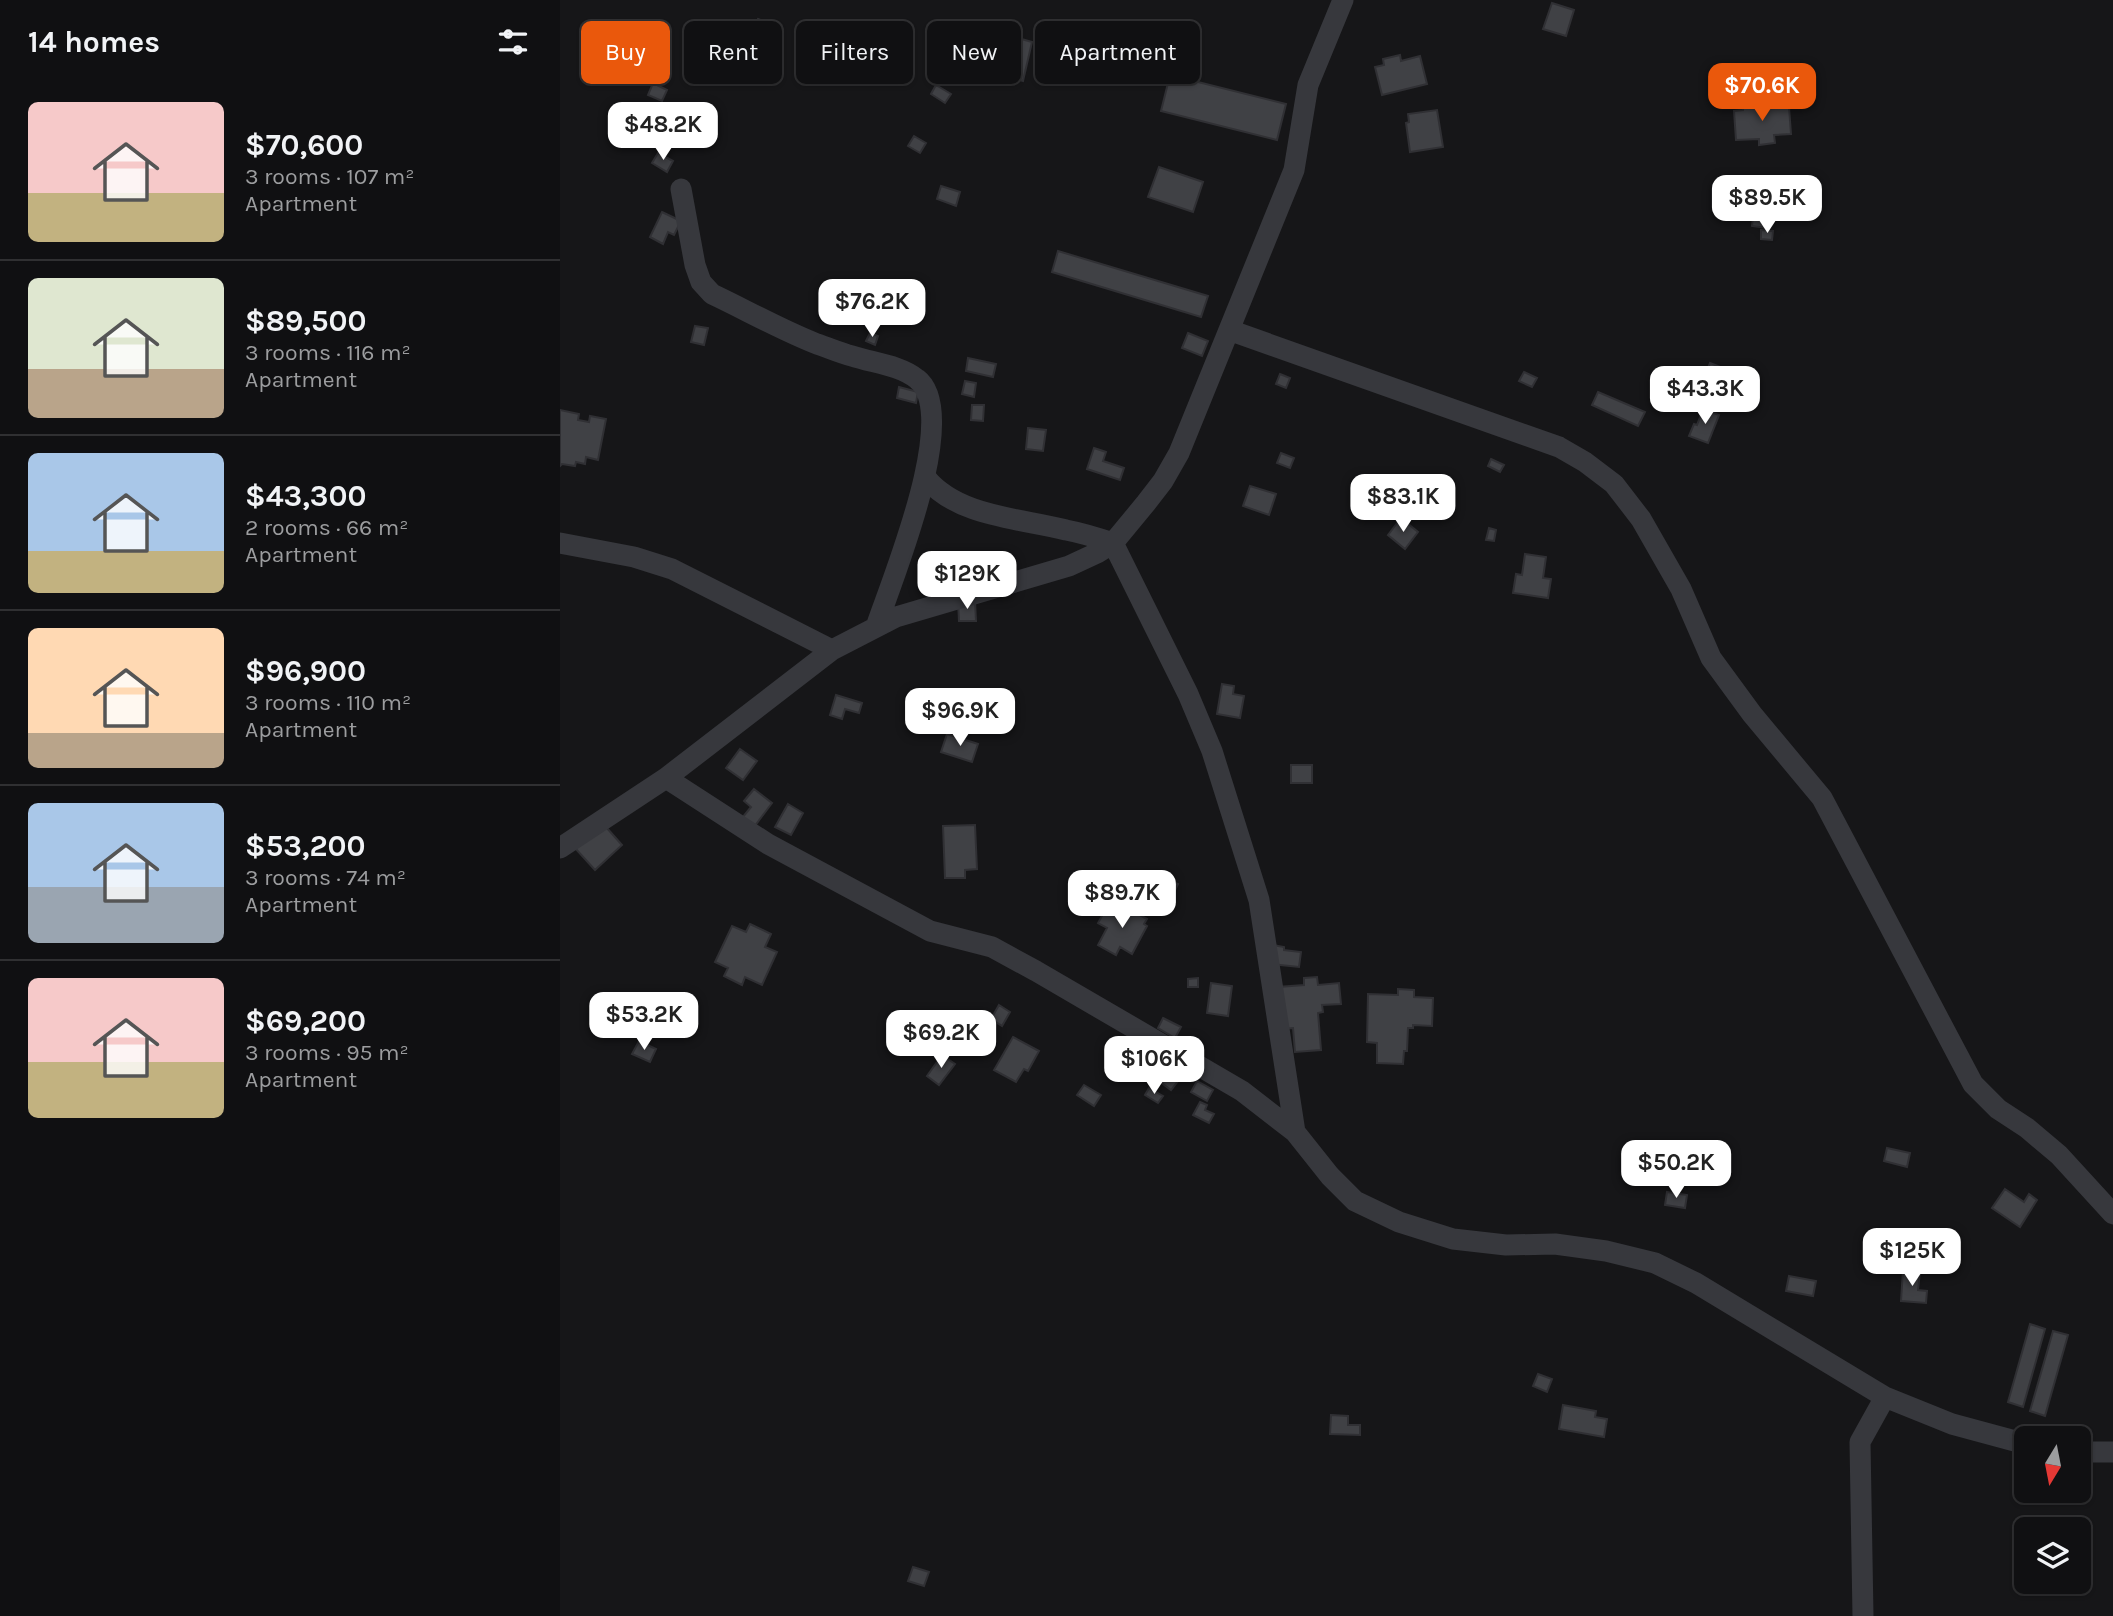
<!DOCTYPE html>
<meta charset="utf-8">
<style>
:root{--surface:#101012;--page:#1e1e20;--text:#f1f3f6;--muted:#9c9d9f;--line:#303032;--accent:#ea580c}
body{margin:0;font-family:Karla,sans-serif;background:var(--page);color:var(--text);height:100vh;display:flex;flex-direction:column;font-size:26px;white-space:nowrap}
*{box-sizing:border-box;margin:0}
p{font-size:23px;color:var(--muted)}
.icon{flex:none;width:38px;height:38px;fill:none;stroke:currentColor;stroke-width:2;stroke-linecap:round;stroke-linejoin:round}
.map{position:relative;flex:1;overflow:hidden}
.drawer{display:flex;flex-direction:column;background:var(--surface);width:560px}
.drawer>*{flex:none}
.guide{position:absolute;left:21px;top:21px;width:665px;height:63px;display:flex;gap:14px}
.needle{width:46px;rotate:190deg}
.tools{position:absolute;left:1454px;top:1426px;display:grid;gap:14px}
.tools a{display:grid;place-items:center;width:77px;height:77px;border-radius:10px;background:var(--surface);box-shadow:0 2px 5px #0004,0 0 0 2px var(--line);font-size:35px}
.price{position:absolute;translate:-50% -60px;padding:0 16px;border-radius:14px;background:#fff;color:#222;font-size:23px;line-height:46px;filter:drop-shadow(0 2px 4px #0008)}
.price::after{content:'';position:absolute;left:50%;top:42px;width:21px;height:16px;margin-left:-10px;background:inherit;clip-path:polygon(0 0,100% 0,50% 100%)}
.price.current{background:var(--accent);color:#fff}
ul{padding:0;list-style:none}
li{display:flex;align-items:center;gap:21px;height:175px;padding:0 28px}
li+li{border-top:2px solid var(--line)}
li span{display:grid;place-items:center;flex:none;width:196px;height:140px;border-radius:10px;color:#555}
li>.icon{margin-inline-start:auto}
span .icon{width:84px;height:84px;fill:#fffc;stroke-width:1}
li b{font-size:30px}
h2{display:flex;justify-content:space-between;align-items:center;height:84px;padding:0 28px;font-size:30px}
.tag{padding:0 24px;border-radius:10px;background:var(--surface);box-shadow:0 2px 5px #0004,0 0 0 2px var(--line);font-size:24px;line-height:63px}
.tag.current{background:var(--accent);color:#fff}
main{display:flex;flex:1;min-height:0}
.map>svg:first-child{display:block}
</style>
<main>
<section class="drawer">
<h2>14 homes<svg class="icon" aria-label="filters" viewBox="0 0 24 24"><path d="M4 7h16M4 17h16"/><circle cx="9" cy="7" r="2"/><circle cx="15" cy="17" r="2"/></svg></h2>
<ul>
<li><span style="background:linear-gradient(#f6c9c9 65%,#c2b280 0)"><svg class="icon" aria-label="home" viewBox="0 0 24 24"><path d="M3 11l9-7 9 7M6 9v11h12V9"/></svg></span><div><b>$70,600</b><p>3 rooms · 107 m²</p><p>Apartment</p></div></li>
<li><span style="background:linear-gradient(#dfe7d0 65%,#b9a48a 0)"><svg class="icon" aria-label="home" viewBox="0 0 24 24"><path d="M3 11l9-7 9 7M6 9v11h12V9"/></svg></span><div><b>$89,500</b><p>3 rooms · 116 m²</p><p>Apartment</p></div></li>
<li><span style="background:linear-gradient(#a9c7e8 70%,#c2b280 0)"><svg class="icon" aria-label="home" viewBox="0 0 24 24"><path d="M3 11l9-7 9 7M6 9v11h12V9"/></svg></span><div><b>$43,300</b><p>2 rooms · 66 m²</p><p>Apartment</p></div></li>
<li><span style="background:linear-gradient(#ffd9b3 75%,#b9a48a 0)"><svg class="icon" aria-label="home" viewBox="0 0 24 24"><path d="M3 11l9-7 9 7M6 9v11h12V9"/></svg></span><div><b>$96,900</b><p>3 rooms · 110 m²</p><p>Apartment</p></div></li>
<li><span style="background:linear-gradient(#a9c7e8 60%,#9aa5b1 0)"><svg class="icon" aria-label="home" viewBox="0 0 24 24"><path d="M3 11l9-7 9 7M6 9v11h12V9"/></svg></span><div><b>$53,200</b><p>3 rooms · 74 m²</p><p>Apartment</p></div></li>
<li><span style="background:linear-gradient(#f6c9c9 60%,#c2b280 0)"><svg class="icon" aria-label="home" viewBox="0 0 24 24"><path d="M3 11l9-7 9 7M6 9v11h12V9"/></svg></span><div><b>$69,200</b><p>3 rooms · 95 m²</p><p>Apartment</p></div></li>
</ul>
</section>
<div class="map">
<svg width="1553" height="1616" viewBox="0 0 1553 1616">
<rect width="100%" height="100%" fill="#161618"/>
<path fill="#404145" stroke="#303034" stroke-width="2" d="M992 3 1014 10 1006 36 983 29Z
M198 19 208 23 205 33 194 29Z
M458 38 472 42 463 81 449 77Z
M840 55 841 61 860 56 867 84 822 95 815 67 824 65 823 59Z
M610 75 726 104 717 140 601 111Z
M93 83 107 90 102 101 88 95Z
M376 85 391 94 385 103 371 94Z
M1222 104V107H1229L1231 134 1214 135 1215 143 1199 145V139L1176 140 1174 111 1183 110V107L1198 105 1199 109 1208 108V105Z
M877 110 883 147 850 152 846 123 849 122 848 114Z
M63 115 100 122 95 147 58 139Z
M354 136 366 143 360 153 348 146Z
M98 153 113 161 107 172 92 163Z
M599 167 643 182 633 212 588 197Z
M381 186 400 192 396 206 377 199Z
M1195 200 1210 201 1207 228 1192 226Z
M102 212 121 221 114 235 108 232 103 244 90 237Z
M1201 230 1213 231 1212 240 1201 239Z
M498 251 648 296 641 317 492 272Z
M135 326 148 328 144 345 131 342Z
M310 333 318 336 315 345 306 341Z
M628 333 648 341 642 356 622 348Z
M408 358 436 364 433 377 406 371Z
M1150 363 1176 373 1168 393 1142 382Z
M964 372 977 378 972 387 959 381Z
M720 374 730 378 726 388 716 384Z
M405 381 416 383 414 397 402 394Z
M339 387 358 392 356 403 337 398Z
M1038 392 1085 412 1078 426 1032 405Z
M412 405H424L423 421 411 420Z
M1143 409 1159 415 1148 443 1129 436 1134 424 1137 425Z
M0 410 19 414 18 420 29 422 30 416 46 419 38 460 26 457 25 464 16 462 15 466 2 464 0 466Z
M468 428 486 430 483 451 466 449Z
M534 448 546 452 543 461 564 468 560 480 527 469Z
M721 453 734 458 730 468 717 463Z
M931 459 944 465 940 472 928 466Z
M690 486 716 494 709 515 683 506Z
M841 518 858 532 845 549 828 535Z
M929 528 936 530 934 541 926 540Z
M965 554 986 557 983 578 991 579 988 598 953 593 956 574 962 575Z
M398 601H415L416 621H399Z
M662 684 674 686 673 694 684 696 680 718 657 714Z
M276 695 302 703 299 713 285 709 282 719 270 715Z
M387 734 418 744 412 762 381 752Z
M180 749 197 761 183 780 166 768Z
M731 765H752V783H731Z
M194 789 212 803 194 827 182 818 191 807 184 801Z
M228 804 243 813 231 835 215 827Z
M415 825 417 869 405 870V878H385L383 826Z
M46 827 62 845 35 870 14 847Z
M596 875 618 884 611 899 590 891Z
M548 905 562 912 565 907 587 919 584 924 587 926 572 954 560 947 556 955 538 945 547 928 538 923Z
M190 924 211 934 205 947 217 952 202 985 185 977 182 985 164 976 168 968 155 962 172 926 186 932Z
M713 945 724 947V950L741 952 739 967 711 964Z
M757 977 758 985 779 983 781 1004 762 1005 763 1012 758 1013 761 1050 735 1052 733 1028 722 1029 718 987 744 985V978Z
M638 978V987H628V979Z
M651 983 672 986 668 1016 647 1013Z
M838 989 854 990V997L873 998 872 1026 853 1025V1028H848L847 1051H844L843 1064 817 1063V1043L807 1042 808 994 838 995Z
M439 1005 450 1012 442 1026 431 1019Z
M603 1018 621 1027 615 1038 598 1028Z
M453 1037 479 1051 468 1071 464 1069 456 1082 434 1070Z
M79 1041 96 1049 90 1062 72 1054Z
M382 1055 395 1064 379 1085 367 1076Z
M602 1061 622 1076 611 1090 591 1075Z
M637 1081 653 1090 647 1101 631 1092Z
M524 1085 541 1095 534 1106 517 1095Z
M589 1088 603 1096 598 1103 585 1095Z
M640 1102 647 1105 645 1110 654 1114 649 1123 633 1115Z
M1327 1148 1350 1153 1347 1167 1324 1161Z
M1445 1189 1464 1202 1469 1194 1477 1200 1460 1227 1432 1208Z
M1107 1192 1127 1195 1125 1208 1105 1205Z
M1343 1270 1360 1272 1358 1290 1367 1291 1366 1303 1341 1301Z
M1229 1276 1256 1281 1253 1296 1226 1291Z
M1470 1324 1485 1329 1463 1407 1448 1402Z
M1493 1331 1508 1335 1485 1416 1470 1411Z
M978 1374 992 1379 987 1392 973 1386Z
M1003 1405 1036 1411 1035 1417 1047 1419 1044 1437 999 1429Z
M771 1415 788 1416V1425H800V1435L770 1434Z
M353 1567 369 1572 364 1586 348 1581Z"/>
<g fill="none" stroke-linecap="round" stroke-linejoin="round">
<path stroke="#37383d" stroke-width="21" d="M121 189 135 265 141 282 152 294C186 310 221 330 257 344 269 348 280 353 292 356 313 363 340 365 357 379 402 413 331 582 316 627
M669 330 999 447 1025 462 1054 484 1081 519 1121 589 1151 658 1192 714 1262 798 1413 1084 1438 1109 1467 1128 1499 1155 1553 1214
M366 478C398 517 459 518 506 530 522 533 538 538 553 543L628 694 652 751 699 900 735 1132
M0 543 74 557 112 569 272 650
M106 778 208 844 370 931 432 947 476 971 682 1091 735 1132 770 1176 795 1201 839 1222 893 1239 946 1245 995 1244 1046 1251 1095 1263 1136 1283 1325 1397 1392 1424 1466 1444
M0 848 106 778 272 650 336 617 509 566 537 553 553 543 586 503 603 481 619 453 734 170 748 85 783 0
M1519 1452H1553
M1303 1616 1300 1442 1325 1397"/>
</g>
</svg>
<div class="tools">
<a><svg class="needle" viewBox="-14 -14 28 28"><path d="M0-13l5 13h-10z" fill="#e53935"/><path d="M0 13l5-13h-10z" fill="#9c9d9f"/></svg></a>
<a><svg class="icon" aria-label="layers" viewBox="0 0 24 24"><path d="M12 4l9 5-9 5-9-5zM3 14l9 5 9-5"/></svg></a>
</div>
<b class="price current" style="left:1202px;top:123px">$70.6K</b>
<b class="price" style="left:103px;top:162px">$48.2K</b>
<b class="price" style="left:1207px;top:235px">$89.5K</b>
<b class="price" style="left:312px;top:339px">$76.2K</b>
<b class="price" style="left:1145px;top:426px">$43.3K</b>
<b class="price" style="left:843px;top:534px">$83.1K</b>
<b class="price" style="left:407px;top:611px">$129K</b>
<b class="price" style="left:400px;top:748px">$96.9K</b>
<b class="price" style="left:562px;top:930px">$89.7K</b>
<b class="price" style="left:84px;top:1052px">$53.2K</b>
<b class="price" style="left:381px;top:1070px">$69.2K</b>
<b class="price" style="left:594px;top:1096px">$106K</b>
<b class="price" style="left:1116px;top:1200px">$50.2K</b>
<b class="price" style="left:1352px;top:1288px">$125K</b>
<div class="guide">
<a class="tag current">Buy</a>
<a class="tag">Rent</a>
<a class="tag">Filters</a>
<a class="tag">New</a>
<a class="tag">Apartment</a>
</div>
</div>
</main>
